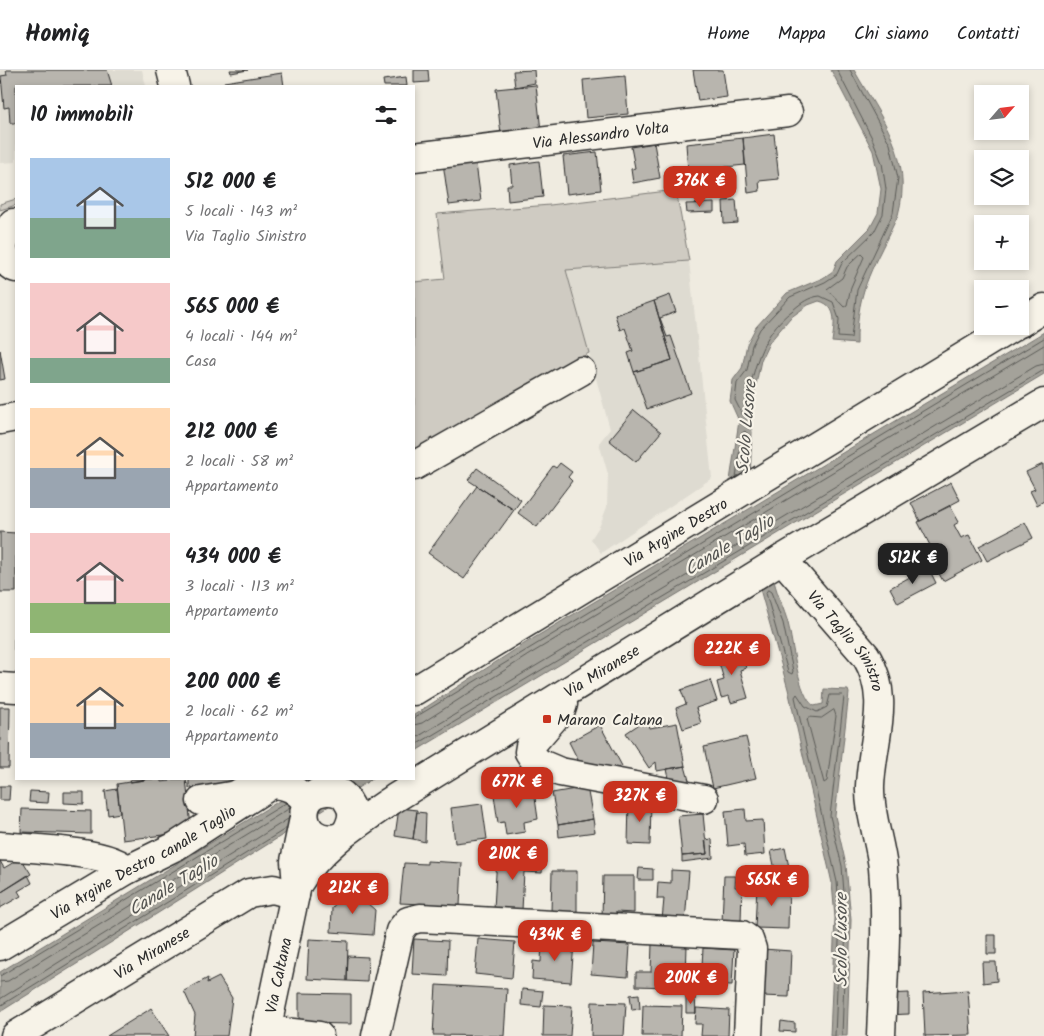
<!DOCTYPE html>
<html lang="it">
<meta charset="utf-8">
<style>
:root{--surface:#fff;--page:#f2f2f2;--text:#202124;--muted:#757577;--line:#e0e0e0;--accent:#c8321e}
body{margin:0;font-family:Kalam,sans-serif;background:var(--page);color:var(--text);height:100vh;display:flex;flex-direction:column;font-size:19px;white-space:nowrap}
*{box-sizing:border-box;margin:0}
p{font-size:16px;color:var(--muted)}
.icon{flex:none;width:28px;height:28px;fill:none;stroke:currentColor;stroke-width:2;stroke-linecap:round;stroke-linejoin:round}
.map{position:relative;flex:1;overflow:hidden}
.panel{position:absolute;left:15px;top:15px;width:400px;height:695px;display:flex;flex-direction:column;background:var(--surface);border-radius:0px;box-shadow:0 2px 8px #0003}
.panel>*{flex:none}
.needle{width:32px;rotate:62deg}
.fabs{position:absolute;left:974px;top:15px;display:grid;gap:10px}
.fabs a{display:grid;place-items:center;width:55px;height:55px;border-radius:0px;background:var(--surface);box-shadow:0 2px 8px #0003;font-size:25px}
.price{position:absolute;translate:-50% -42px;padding:0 11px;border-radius:10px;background:var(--accent);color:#fff;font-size:16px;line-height:32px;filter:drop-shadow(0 1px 2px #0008)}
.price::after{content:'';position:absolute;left:50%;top:30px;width:15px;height:11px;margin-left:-8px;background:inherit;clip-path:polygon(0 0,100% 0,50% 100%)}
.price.selected{background:#222;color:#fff}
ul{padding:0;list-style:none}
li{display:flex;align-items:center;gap:15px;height:125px;padding:0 15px}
li span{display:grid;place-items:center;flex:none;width:140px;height:100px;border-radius:0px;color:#555}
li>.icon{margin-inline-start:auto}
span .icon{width:60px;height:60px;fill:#fffc;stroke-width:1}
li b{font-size:21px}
h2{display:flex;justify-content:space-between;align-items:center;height:60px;padding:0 15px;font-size:21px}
header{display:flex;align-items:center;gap:30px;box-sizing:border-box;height:70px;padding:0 25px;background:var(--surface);border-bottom:1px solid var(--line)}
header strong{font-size:24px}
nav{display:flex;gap:28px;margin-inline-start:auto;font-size:18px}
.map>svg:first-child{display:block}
</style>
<header>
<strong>Homiq</strong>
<nav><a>Home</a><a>Mappa</a><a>Chi siamo</a><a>Contatti</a></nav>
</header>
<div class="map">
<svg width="1044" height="966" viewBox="0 0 1044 966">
<rect width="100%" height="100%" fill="#efebe0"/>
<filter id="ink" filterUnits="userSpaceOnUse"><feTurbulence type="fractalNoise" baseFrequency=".02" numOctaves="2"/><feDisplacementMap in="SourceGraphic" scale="10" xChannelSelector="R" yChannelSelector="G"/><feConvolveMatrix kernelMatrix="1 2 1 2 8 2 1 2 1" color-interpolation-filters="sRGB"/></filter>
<g filter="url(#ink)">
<path fill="#dedbd1" d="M0 0H142L146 16H16V92L0 93Z
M689 191 712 408 601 483 591 469 600 455 607 437 608 404 599 373 610 359 566 200Z"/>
<path fill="#cfcbc2" stroke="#7d7b76" d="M676 120 689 191 566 200 589 283 414 380V212L445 209 437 144 550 135Z
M16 129V135L0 140V134Z"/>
<path fill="#a4a29a" stroke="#74726e" d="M831 0H854C881 48 914 87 898 145 876 194 856 217 857 274L832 272C834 257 839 236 819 231L808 235 790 248 769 273 761 290 749 349 752 362 750 411 729 417 739 351 730 331 733 310 742 298 747 274 756 257 787 223 823 208 833 201 837 191 870 158 878 143 881 119 873 81Z
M1044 262V304L414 682V645L524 574Z
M774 511C778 527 784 539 788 553 793 573 798 626 814 636L823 634 824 619 848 620 849 623 835 746 846 795 851 850 847 966H830L835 848 832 813 788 619 760 519Z
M315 709H372L0 942V902Z"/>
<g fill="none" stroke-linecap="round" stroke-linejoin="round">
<path stroke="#5b5b57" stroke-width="1" d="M837 0 872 68 882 93 886 119 883 144 874 162 842 193 837 204 825 212 790 227 760 259 752 275 747 300 737 313 735 330 742 344 745 342C753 303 759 265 793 240 801 233 809 227 820 226L833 232 839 249 838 267 851 268 857 220 893 143 898 108 890 74 850 0
M861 184 864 187 851 217 847 235 844 237 827 219 842 208 847 197Z
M736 408 742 363 745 361 747 363 746 402
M768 520 771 522 783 553 793 601 792 604 788 602 766 523Z
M834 640 836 646 827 711 824 713 807 649 809 647 821 648Z
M414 648 1044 268
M414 655 422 653 530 584 1044 275
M414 669 1036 296 1044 294
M414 676 1044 300
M0 906 286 733
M0 912 8 911 290 738
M0 929 288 749
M0 936 287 758
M835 966 840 848 837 812 795 627 797 624 805 636 817 642 827 637 830 625H842L844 627 830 746 842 796 846 850 842 966"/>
</g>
<path fill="#b8b5ae" stroke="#2b2b2b" d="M6 0H107L112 16H16V53H10L9 37 4 38 1 6 7 5Z
M230 0H248L231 3Z
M414 0H428L429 12 414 13Z
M534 0 535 13 515 17 513 1Z
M693 0H723L727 27 698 31Z
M282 3 284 16H225L224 12Z
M625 6 628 44 586 48 583 10Z
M406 7 407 16H384L383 10Z
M536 15 541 61 501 65 496 19Z
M774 64 779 109 759 111 760 121 748 123 743 68Z
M743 68 745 95 688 101 686 74Z
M654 73 660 108 633 113 631 99 635 98 631 77Z
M597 82 601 120 567 124 563 86Z
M465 90 466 95 476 94 481 131 449 135 443 93Z
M539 91 543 127 508 131 507 115H512L510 95Z
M736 130 738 153 724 154 723 131Z
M714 133V142L687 143 686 134Z
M670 225 676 242 660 248 667 267 671 266 691 323 647 339 634 302 672 290 654 231Z
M654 231 672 290 634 302 628 283 633 281 625 258 620 260 615 245Z
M0 280 5 309 0 310Z
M634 340 661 362 636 392 609 370Z
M560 393 572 402 568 407 572 411 537 457 518 443 553 396 556 398Z
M1043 394 1044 431 1037 435 1030 421 1035 419 1026 402Z
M477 398 521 430 514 440 468 410Z
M951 412 960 430 920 451 911 433Z
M477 416 514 440 464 509 428 483Z
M950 436 959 452 954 455 961 468 969 465 982 490 943 511 931 489 936 487 918 452Z
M1025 452 1033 468 987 491 979 476Z
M0 462 16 463V522H0Z
M928 497 936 513 898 533 890 518Z
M16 568V580H14V569Z
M734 577 736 587 743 586 746 598 740 600 748 628 731 633 729 626 721 628 717 612 724 610 716 582Z
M710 610 717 631 696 638 701 653 683 659 676 638 686 634 681 620Z
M0 637H10L9 698H0Z
M647 649 650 658 677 653 685 696 657 701 656 692 649 698 626 663Z
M600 655 622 696 607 704 582 698 569 672Z
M746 667 756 708 713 718 704 677Z
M685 696 690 714 671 718 667 699Z
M130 709H145V710L131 712Z
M148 709H161V712L170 711 169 709H186L191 757 180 763 123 770 117 714Z
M189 709H234V716L189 718Z
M533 714 538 749 524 752 525 762 506 765 504 752 498 753 494 725 516 722 515 717Z
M0 716H10L9 730H0Z
M587 717 593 749 558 755 552 723Z
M117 719 120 743 108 745 105 721Z
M30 721 49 722 48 733 29 732Z
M64 722H84V734L64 733Z
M629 731H651L650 775 628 774Z
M482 734 487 769 455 773 451 738Z
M399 738 417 740 413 769 395 766Z
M22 739 91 741V764L21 762Z
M745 739 746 751 763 750 765 784 745 786 744 774 728 776 725 741Z
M417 742 426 743 425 772 413 769Z
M703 744 707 784 682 786 678 746Z
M593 749 595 762 559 767 558 755Z
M712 769 713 788 682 792V786L707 784 705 770Z
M785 778 790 802 776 805 771 781Z
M497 786 543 789 542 803 524 802 522 840 494 839Z
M21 788 31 804 0 823V791L4 798Z
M427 791 462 793 460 836 400 833 404 793 427 794Z
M639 798 653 799V810H638Z
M671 800 689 801 685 852 662 850 664 829H657L658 812 671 813Z
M552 801H577V843H551Z
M28 805 32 813 18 821 21 826 0 838V823Z
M603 806H634V843L616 842V847H602Z
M724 806H736L735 817H742L741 852H722Z
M757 815 789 816 788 859 755 858Z
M349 817 375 840 373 865 331 862 332 838Z
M987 865H996V884H987Z
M309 869 348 871 347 911 307 909Z
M414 869 448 871 447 906 412 904Z
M478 869 515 872 512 908 475 904Z
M542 871 574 873 571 912 532 909 533 891 541 892Z
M593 873 630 875 628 907 591 904Z
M652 874 687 875 686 909H667V917L636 916V902H651Z
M703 878 734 880 732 915 701 914Z
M763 879 791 881 789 927 761 926Z
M348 886 368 887 367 912 347 911Z
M982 892H996L997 911 983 913Z
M219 907 232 928 227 966H193L195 945 184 921 208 908 207 913Z
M436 915 507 919 504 966 433 965Z
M522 919 543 921 541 937 521 935Z
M968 920 971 965 925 966 923 923Z
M299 923 351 924V954L299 953Z
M909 923V944L884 945 886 924Z
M639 924 640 939 632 940 630 925Z
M686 927H695L696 943H686Z
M592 932 626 933 624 966H591Z
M544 935 572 936 570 966H543Z
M643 935 682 936 681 966H642Z
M151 938 169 966H107L147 941Z
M696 938 729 940 728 966H701L702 954H695Z
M781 951 795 953V962L780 961Z"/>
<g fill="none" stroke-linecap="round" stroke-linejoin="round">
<defs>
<g id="minor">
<path id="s1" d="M414 87 788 42"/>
<path d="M16 156 13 153 7 162 2 180 11 196 16 198"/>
<path d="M1020 253 1044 238"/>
<path d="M0 350 16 347"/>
<path d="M414 396 581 301"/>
<path id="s2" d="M782 489 866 586C892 630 872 668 870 716 869 743 880 771 883 798 888 854 883 910 881 966"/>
<path d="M0 617 16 618"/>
<path id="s3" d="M414 621 1014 256"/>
<path d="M560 627 563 634 561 640 530 676 529 682 533 688 541 694 560 702 704 729"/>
<path d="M201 731 236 725 251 716"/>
<path d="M0 776C25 778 113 781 127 800"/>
<path id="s4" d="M0 876 127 800 176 776 272 714C290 715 296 720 307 732"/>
<path d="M266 960 319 966"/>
<path id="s5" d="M15 966 249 823 273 819 295 825"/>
<path d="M376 966 400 861 408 851 420 848 742 865 749 870 752 879 748 966"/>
</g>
<g id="major">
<path d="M171 0 175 16"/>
<path d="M337 768C295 775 295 719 329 721 337 721 344 724 348 732 355 742 352 751 347 761"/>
<path d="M297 815 295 791 304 748"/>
<path id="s6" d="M265 966 297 815C323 774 356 755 395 728L782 489 1044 333"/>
</g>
</defs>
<use href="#minor" stroke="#2b2b2b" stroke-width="31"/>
<use href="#major" stroke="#2b2b2b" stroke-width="31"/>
<use href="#minor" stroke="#f7f3e8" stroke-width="28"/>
<use href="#major" stroke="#f7f3e8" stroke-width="28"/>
</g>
</g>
<rect fill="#c8321e" stroke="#f7f3e8" stroke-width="2" x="542" y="644" width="10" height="10" rx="2.5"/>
<g text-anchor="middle" stroke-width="4.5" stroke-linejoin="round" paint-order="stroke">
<g font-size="16" fill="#2b2b2b" stroke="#f7f3e8">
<text dy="6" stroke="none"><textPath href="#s1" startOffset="188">Via Alessandro Volta</textPath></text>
<text dy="6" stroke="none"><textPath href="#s3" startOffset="306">Via Argine Destro</textPath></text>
<text dy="6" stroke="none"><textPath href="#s2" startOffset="105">Via Taglio Sinistro</textPath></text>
<text dy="6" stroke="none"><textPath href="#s6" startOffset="529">Via Miranese</textPath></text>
<text dy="6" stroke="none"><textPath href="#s4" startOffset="166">Via Argine Destro canale Taglio</textPath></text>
<text dy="6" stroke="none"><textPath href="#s5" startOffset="160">Via Miranese</textPath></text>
<text dy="6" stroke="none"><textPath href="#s6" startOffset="62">Via Caltana</textPath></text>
</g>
<g font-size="16" fill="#2b2b2b" stroke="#f7f3e8" text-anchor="start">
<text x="557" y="655">Marano Caltana</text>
</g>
<g font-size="18" font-style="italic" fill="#555552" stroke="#f7f3e8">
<text transform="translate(746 357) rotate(-85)" y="6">Scolo Lusore</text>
<text transform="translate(729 475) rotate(-31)" y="6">Canale Taglio</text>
<text transform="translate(173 815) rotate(-31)" y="6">Canale Taglio</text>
<text transform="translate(841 870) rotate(-90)" y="6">Scolo Lusore</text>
</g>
</g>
</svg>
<div class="fabs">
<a><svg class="needle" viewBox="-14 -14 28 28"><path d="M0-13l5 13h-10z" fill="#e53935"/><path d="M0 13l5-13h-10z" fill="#757577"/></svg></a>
<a><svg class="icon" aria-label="layers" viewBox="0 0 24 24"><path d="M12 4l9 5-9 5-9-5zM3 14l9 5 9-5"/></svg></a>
<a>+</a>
<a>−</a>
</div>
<b class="price" style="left:700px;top:138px">376K €</b>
<b class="price selected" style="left:913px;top:515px">512K €</b>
<b class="price" style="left:732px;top:606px">222K €</b>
<b class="price" style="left:517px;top:739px">677K €</b>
<b class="price" style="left:640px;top:753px">327K €</b>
<b class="price" style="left:513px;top:811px">210K €</b>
<b class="price" style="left:772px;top:837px">565K €</b>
<b class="price" style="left:353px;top:845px">212K €</b>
<b class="price" style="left:555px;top:892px">434K €</b>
<b class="price" style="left:691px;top:935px">200K €</b>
<section class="panel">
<h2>10 immobili<svg class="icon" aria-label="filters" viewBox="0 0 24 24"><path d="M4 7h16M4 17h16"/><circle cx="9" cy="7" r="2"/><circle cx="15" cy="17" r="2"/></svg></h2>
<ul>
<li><span style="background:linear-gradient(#a9c7e8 60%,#7fa58c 0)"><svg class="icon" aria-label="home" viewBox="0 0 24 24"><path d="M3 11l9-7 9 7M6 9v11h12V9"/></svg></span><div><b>512 000 €</b><p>5 locali · 143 m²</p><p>Via Taglio Sinistro</p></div></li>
<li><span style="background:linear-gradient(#f6c9c9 75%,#7fa58c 0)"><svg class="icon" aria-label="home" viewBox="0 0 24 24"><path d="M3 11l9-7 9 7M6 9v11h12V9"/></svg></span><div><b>565 000 €</b><p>4 locali · 144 m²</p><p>Casa</p></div></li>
<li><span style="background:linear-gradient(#ffd9b3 60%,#9aa5b1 0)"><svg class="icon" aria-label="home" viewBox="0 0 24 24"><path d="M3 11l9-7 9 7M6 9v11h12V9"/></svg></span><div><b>212 000 €</b><p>2 locali · 58 m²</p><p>Appartamento</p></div></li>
<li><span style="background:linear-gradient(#f6c9c9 70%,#8fb573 0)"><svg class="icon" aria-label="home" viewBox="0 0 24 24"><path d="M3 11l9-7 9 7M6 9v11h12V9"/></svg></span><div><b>434 000 €</b><p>3 locali · 113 m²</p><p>Appartamento</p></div></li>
<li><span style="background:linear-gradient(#ffd9b3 65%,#9aa5b1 0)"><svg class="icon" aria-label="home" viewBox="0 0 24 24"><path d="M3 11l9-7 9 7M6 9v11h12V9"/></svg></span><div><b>200 000 €</b><p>2 locali · 62 m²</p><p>Appartamento</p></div></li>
</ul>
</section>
</div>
